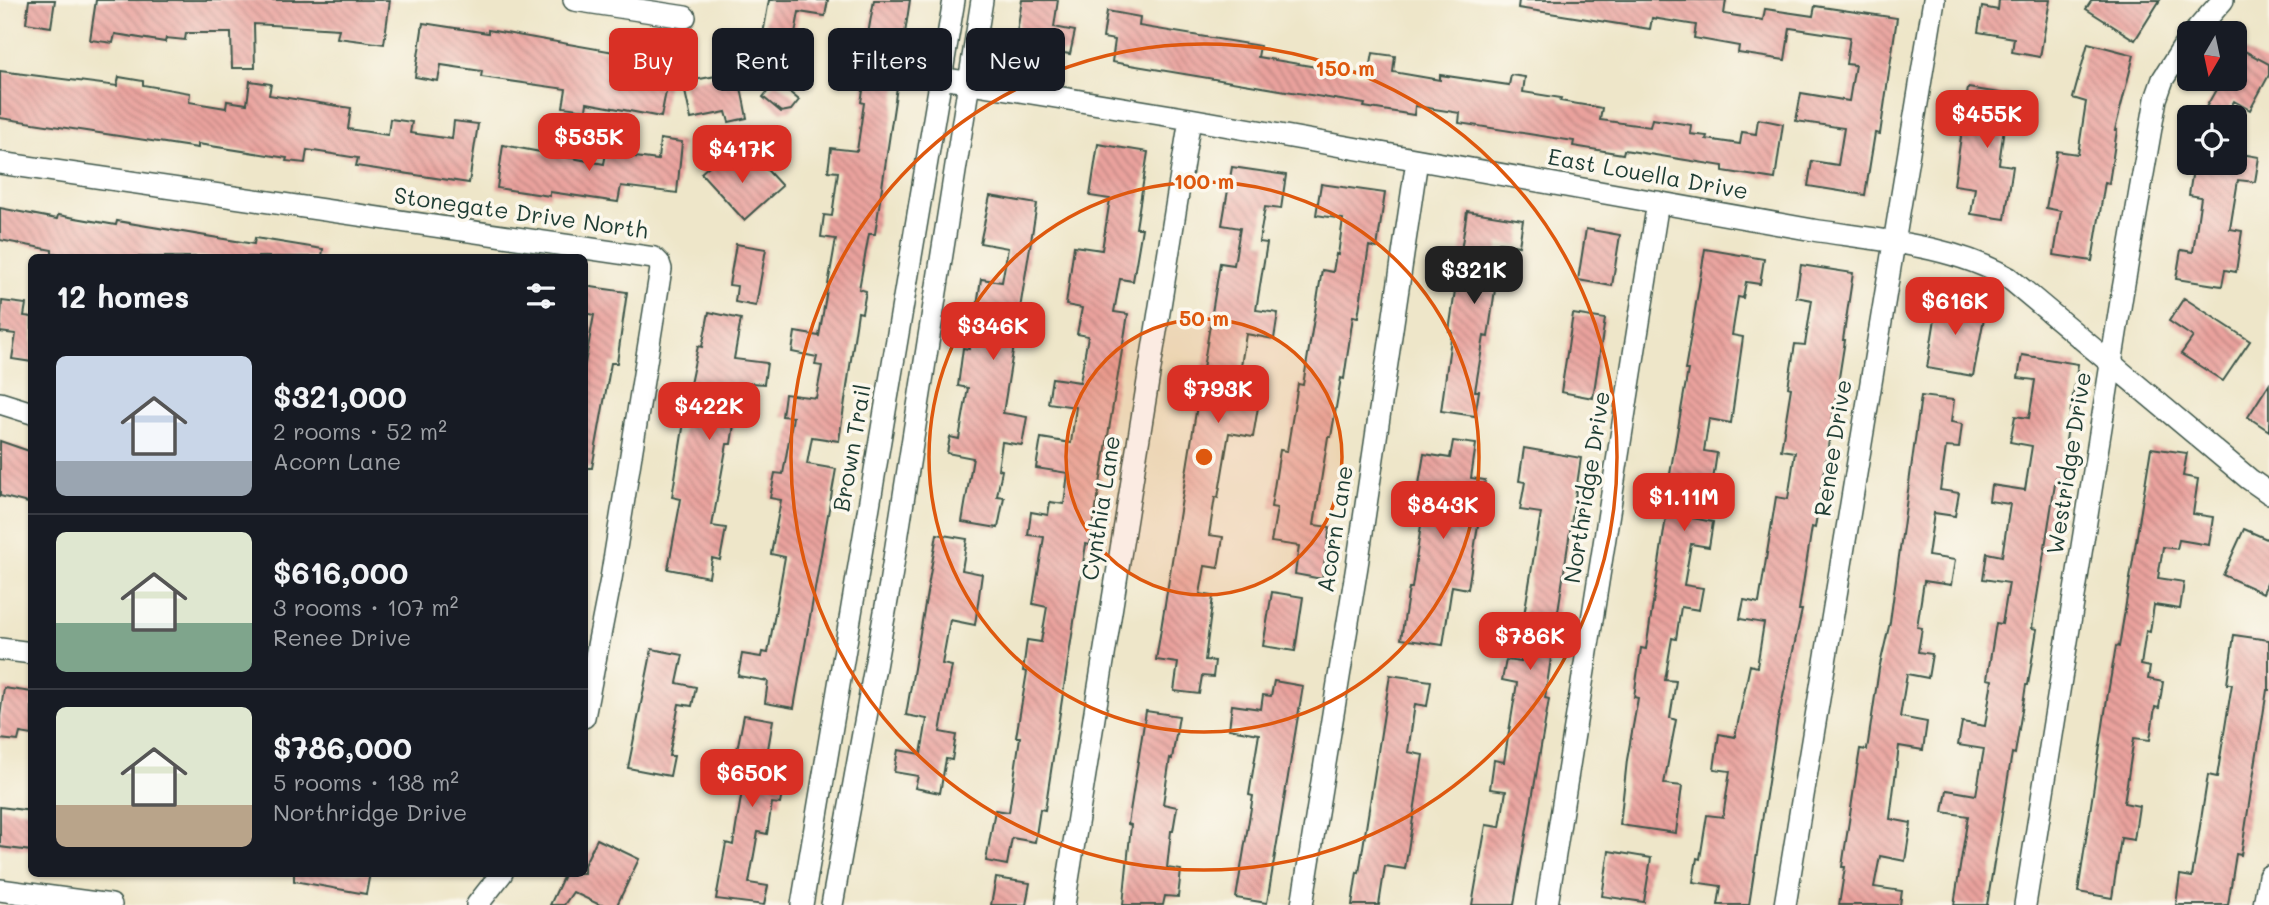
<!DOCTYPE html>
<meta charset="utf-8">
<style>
:root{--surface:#171b24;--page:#242831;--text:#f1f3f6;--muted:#9ea1a6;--line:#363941;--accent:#d93025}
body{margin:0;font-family:Mali,sans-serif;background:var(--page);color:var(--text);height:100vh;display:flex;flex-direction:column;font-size:26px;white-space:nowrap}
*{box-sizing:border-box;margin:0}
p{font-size:23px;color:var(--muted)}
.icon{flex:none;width:38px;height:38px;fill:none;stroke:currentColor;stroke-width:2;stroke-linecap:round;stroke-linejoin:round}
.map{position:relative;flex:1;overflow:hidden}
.panel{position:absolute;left:28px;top:254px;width:560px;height:623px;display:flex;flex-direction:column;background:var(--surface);border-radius:10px;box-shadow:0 2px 5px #0004}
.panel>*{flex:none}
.guide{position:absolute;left:609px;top:28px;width:665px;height:63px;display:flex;gap:14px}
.needle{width:46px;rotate:189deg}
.fabs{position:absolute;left:2177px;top:21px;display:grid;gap:14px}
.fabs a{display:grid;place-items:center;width:70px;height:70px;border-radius:10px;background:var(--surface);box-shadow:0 2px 5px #0004;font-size:35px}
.price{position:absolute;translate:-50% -60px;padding:0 16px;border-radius:14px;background:var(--accent);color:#fff;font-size:23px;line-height:46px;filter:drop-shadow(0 2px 4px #0008)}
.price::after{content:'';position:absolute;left:50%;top:42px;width:21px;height:16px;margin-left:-10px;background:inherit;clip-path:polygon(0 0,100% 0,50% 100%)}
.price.current{background:#222;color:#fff}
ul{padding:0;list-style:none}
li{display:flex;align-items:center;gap:21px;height:175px;padding:0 28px}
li+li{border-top:2px solid var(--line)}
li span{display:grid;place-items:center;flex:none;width:196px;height:140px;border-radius:10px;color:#555}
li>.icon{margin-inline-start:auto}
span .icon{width:84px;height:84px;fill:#fffc;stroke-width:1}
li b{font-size:30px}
h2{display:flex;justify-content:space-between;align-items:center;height:84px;padding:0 28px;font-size:30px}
.chip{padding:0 24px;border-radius:10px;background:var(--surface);box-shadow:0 2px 5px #0004;font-size:24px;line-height:63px}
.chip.current{background:var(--accent);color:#fff}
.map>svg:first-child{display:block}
</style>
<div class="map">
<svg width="2269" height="905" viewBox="0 0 2269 905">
<defs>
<pattern id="building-back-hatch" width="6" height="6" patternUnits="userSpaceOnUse" patternTransform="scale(1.75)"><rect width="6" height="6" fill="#eaa29d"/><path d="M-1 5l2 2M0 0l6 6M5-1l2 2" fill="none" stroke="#bd8581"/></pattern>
</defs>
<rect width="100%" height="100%" fill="#fbf7ec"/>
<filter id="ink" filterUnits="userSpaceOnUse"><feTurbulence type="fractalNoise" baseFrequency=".0143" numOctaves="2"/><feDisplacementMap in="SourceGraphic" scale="14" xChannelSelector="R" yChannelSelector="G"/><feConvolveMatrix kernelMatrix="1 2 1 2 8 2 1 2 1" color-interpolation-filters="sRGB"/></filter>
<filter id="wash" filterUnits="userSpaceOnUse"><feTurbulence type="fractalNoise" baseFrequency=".00686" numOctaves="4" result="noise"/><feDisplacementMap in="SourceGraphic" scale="28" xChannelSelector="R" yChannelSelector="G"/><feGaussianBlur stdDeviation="1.57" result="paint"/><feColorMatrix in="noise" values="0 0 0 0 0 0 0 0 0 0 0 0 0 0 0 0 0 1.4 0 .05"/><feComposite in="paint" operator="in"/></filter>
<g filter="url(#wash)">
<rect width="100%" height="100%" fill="#eee6c9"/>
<g id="blocks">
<path fill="url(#building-back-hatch)" d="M29 0H55L51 27 26 23Z
M96 0H390L384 44 337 38 339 29 254 24 255 68H232L231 33H186L185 40 166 38 165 42 115 34 113 43 90 40Z
M769 0H828L825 16 799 12 793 45 762 40Z
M874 0H910L875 234H869L859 289 866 291 862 313 858 312 839 441 812 437 807 464 836 469 794 708 765 703 768 681 738 676 742 654 761 657 762 652 768 653 785 557 771 554 781 500 770 498 775 473 783 474 793 417 782 416 785 394 816 398 822 366 815 365 817 357 792 352 795 332 819 336 836 239 821 237 824 215 832 216 838 172 828 171 831 148 857 151 864 103 861 102 873 35 868 34Z
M1022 0H1058L1054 27 1075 31 1070 54 1015 45Z
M1519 0H1726L1724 14 1763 20 1765 9 1813 16 1815 6 1897 18 1880 134 1875 133 1865 195 1808 186 1812 161 1838 165 1844 128 1796 121 1801 93 1849 101 1855 65 1846 64 1850 37 1790 28 1785 60 1738 53 1739 46 1694 38 1696 25 1652 18 1650 29 1518 8Z
M1999 0H2050L2040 57 2012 52 2014 38 1978 32 1982 7 1998 10Z
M2092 0H2160L2135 40 2086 9Z
M1107 11 1140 17 1139 26 1260 46 1258 57 1369 76 1373 53 1395 56 1393 72 1440 80V75L1509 85 1511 75 1525 77 1523 92 1561 98 1560 101 1602 108 1600 120 1650 127 1652 119 1691 125 1690 134 1707 136 1706 139 1740 144 1742 132 1756 134 1758 119 1783 124 1775 179 1723 171V166L1624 150 1623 154 1573 146 1574 141 1459 123 1460 113 1415 106 1414 115 1364 107 1365 104 1112 62 1115 40 1103 38Z
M423 23 488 33V30L637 56 635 65 670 71 661 117 587 103 586 110 563 107 566 89 481 77 482 71 441 65 438 81 415 77Z
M2088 43 2134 55 2115 130H2117L2109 183 2105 182 2092 261 2054 255 2061 211 2046 208 2057 151 2078 154 2086 102 2073 98Z
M2239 48 2269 64V75L2250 110 2234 101 2225 117H2222L2205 109 2222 79H2235V56Z
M0 71 117 86 119 77 143 81V85L190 93 189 102 226 108 227 101 247 104 250 81 271 84 269 95 351 108 348 129 388 135 390 119 412 122 410 133 452 139 454 121 478 124 469 183 356 166 358 158 307 150 305 163 286 161 287 158 198 144V148L0 118Z
M738 72 747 118 729 122 726 112 691 119 683 82Z
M776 81 799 100 791 110 781 112 763 97Z
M1968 88 2026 97 2022 123 2005 120 1999 164 2013 166 2005 219 1971 214 1975 188 1954 185Z
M660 139 682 142 677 193 621 186 618 202 550 192V196L497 188 503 145 604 164 606 153 658 160Z
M1098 144 1148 152 1136 228H1142L1133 281 1120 279 1114 312 1128 314 1090 545 1086 544 1045 810 1040 809 1035 842 1012 838 1007 865 986 861 995 810 1009 812 1020 737H1016L1027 672 1023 671 1027 640 1041 642 1047 607 1033 604 1044 537 1028 535 1031 512 1048 515 1050 502 1064 504 1068 473 1036 468 1041 438 1071 443 1076 407 1048 403 1052 378 1080 382 1088 336 1077 334 1082 308 1066 305 1074 246 1102 250 1110 199 1090 196Z
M724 153 744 174 758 160 782 186 744 220 701 173Z
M2235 153 2259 157 2255 182 2238 180 2230 229 2242 231 2236 272 2225 270 2222 286 2176 279 2181 250 2193 252 2201 197 2189 195 2194 163H2235Z
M1232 167 1286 175 1281 209 1265 207 1259 242 1267 243 1256 310 1278 313 1274 339 1246 334 1238 385 1261 389 1253 437 1229 433 1218 498 1215 497 1209 535 1223 537 1218 568 1205 566 1200 594 1213 596 1205 660 1215 661 1213 677 1202 676 1199 694 1174 691 1178 663 1156 660 1220 263 1234 265 1240 228 1222 225Z
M1321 184 1385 193 1377 248 1369 246 1358 317 1353 316 1344 379 1341 378 1331 437H1328L1314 525 1330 527 1322 579 1295 574 1299 546 1271 542 1277 508 1271 507 1280 450 1287 451 1298 384 1303 385 1322 270 1333 272 1336 254 1338 255 1343 219 1316 215Z
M990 196 1037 204 1003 413 1027 417 1022 445 1002 442 998 469 1002 470 997 496 1004 497 998 528 962 522 973 458 947 453 950 437 959 439 968 388 958 386 963 348 969 349 974 321 970 320 972 305 977 306 981 279 1002 282 1008 248 980 243Z
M0 208 57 219 58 215 116 225 117 221 254 244 255 238 323 249 322 257H75L52 253V250L0 240Z
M1467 211 1523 220 1519 246 1499 243 1492 283H1496L1488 337 1484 336 1475 391H1479L1475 416 1441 411 1452 331H1449Z
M1586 229 1620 235 1612 286 1578 280Z
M736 244 766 249 756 306 735 302 737 286 729 285Z
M1705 249 1764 259 1760 284 1746 282 1743 298 1738 297 1732 335 1743 337 1731 423 1709 419 1704 451 1717 453 1713 480 1699 478 1692 518 1713 522 1709 547 1691 544 1684 585 1703 588 1699 610 1681 607 1676 639 1672 638 1665 680 1676 681 1670 718 1676 720 1664 784 1682 786 1676 833 1620 825 1627 760 1638 698 1634 697 1641 648 1646 649 1668 504 1665 503 1688 370H1685Z
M1801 265 1853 273 1843 340H1845L1815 528 1812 527 1799 610H1802L1777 724 1749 905H1718L1721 886 1693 882 1697 858 1700 859 1707 815 1723 817 1730 771 1714 769 1719 734 1735 737 1750 665 1757 667 1764 623 1740 619 1744 600 1759 603 1776 497 1788 499 1795 452 1781 450 1791 388 1788 387 1795 344 1805 345 1812 300 1796 297Z
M584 286 627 292 617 363H611L592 468H584V369L594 315 584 313Z
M1939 294 1971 299 1968 316 1984 318 1973 376 1927 368Z
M2184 298 2250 341 2223 381 2181 354 2193 337 2169 321Z
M2 301 26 304 24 316 32 317V362L12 359 16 334 0 332Z
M709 312 741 319 734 359 767 363 764 384 751 383 745 420 735 418 731 444H727L712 526 726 528 720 560 712 558 709 577 668 569 681 499 672 497 690 384 698 346 702 347Z
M1573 314 1605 319 1593 398 1561 392Z
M2022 355 2078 364 2060 479 2056 478 2032 628 2037 629 2028 685H2026L2015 754 2012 753 1987 905H1954L1968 816 1943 812 1947 790 1976 795 1984 749 1958 745 1962 722 1985 726 1992 680 1987 679 1996 623 2002 624 2009 583 1983 579 1987 553 2002 556 2010 504 1989 501 1991 485 2025 490 2032 446 2010 442 2015 416 2029 418 2034 387 2035 380 2018 378Z
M2269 384V431L2248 417Z
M1921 396 1954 400 1951 422 1962 424 1959 448 1946 447 1940 490 1959 493 1955 516 1934 513 1928 556 1955 560 1951 585 1924 581 1917 627 1922 628 1918 652 1932 654 1928 678 1907 674 1900 717 1927 722 1923 750 1899 746 1890 819 1911 823 1905 861 1880 856 1874 887 1902 891 1900 905H1839L1845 867H1842L1860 749 1867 750 1879 669 1890 622Z
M0 441 32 452V504L0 496Z
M1453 441 1476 444 1471 478 1485 480 1468 589 1452 586 1443 645 1401 639 1409 588H1412L1425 497 1417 496 1424 454 1450 458Z
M1524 448 1581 458 1545 698 1549 699 1514 905H1472L1486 825 1500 827 1506 791 1490 789 1494 760 1504 762 1517 683 1502 680 1506 660 1521 662 1529 616 1524 615 1541 513 1520 510 1525 482 1519 481Z
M2151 448 2187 453 2183 476 2198 479 2193 514 2213 517 2209 545 2179 540 2177 549 2163 547 2158 578 2184 582 2180 609 2154 605 2150 632 2146 631 2141 665 2150 667 2148 679 2163 682 2159 708 2155 707 2150 740 2134 738 2124 803 2139 806 2134 840 2121 838 2112 898 2078 892 2107 699 2116 646 2119 647Z
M2244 529 2269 540V579L2263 593 2223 575Z
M937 534 967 539 962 570 982 574 975 625 950 620 942 664 952 666 940 732 956 735 952 760 946 759 940 793 915 788 918 776 894 772 898 750 921 754 927 719 906 715Z
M1272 592 1303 597 1295 651 1263 646Z
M2234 635 2269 640V690H2267L2241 855 2236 854 2228 905H2176L2180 875 2192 877 2208 775 2217 777 2232 684H2227Z
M652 649 683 655 677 683 696 687 692 706 679 704 669 756H674L670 776 628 768Z
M1390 675 1431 681 1427 706 1415 704 1408 752 1423 755 1405 869 1385 866 1379 905H1352L1357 872 1359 873Z
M1274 681 1303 686 1267 903 1236 898 1253 796 1249 795 1259 734 1229 729 1232 705 1261 709 1263 695 1271 696Z
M4 688 32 692V735L20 733 18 741 0 739V716Z
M1146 711 1179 716 1172 759 1170 758 1163 804 1177 807 1173 831H1171L1167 868 1181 870 1178 897 1165 896 1163 905H1123L1131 825 1128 824Z
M744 715 773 720 768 749 790 753 780 804 772 803 767 834 758 832 749 883 768 886 764 905 716 899 726 843 733 845 746 767 734 765Z
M0 807 32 811V851L0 847Z
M597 839 639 859 617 905H600L573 892 564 905H550L565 873H584V865Z
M1609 851 1651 858 1644 902 1602 896Z
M294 873H370L366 894 294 881Z
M996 878 1030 883 1026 905H991Z"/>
</g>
</g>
<g filter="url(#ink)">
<use href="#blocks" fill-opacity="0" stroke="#3e564a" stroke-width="2"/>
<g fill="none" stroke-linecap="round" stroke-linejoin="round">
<defs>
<path id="minor" d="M574 0 685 17
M2194 33 2223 0
M941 78 1190 119 1813 230C1878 240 1952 245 2009 278L2249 479 2269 493
M0 163 654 258 659 263 661 269 611 579 584 717
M0 403 32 413
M0 649 32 653
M0 890 111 905
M477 905 502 873
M802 905 954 0
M832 905 890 584 982 0
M1064 905 1190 119
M1302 905 1357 566 1417 160
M1547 905 1658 202
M1785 905 1934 0
M2025 905 2122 295 2156 99 2163 79 2189 38
M2264 905 2269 876"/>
</defs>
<use href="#minor" stroke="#3e564a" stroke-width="24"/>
<use href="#minor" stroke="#fff" stroke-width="21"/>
</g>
</g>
<circle cx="1204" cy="457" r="138" fill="#de580e" fill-opacity=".12"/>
<g fill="none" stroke="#de580e" stroke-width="3.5">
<circle cx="1204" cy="457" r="138"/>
<circle cx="1204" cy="457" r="275"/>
<circle cx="1204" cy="457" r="413"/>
</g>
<g text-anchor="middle" stroke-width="7" stroke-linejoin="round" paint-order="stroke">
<g font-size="23" fill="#1f3d34" stroke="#fbf7ec">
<text transform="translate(1648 174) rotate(10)" y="8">East Louella Drive</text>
<text transform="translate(521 213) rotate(8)" y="8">Stonegate Drive North</text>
<text transform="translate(852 448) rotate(-80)" y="8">Brown Trail</text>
<text transform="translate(1833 448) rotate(-81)" y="8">Renee Drive</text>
<text transform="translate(2069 463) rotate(-81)" y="8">Westridge Drive</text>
<text transform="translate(1587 487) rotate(-81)" y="8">Northridge Drive</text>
<text transform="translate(1101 508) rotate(-81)" y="8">Cynthia Lane</text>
<text transform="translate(1335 529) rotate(-81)" y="8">Acorn Lane</text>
</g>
</g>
<circle cx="1204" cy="457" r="10" fill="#de580e" stroke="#fbf7ec" stroke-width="3.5"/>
<g font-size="21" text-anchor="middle" font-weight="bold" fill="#de580e" stroke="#fbf7ec" stroke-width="7" stroke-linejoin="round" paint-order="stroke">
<text x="1345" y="76">150 m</text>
<text x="1204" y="189">100 m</text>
<text x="1204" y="326">50 m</text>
</g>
</svg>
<div class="fabs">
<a><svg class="needle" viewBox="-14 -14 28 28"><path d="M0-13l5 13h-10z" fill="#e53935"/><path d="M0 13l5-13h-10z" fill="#9ea1a6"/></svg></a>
<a><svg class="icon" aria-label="locate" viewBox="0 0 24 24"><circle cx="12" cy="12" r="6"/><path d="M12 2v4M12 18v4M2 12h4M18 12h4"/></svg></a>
</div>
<b class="price" style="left:1987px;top:150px">$455K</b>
<b class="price" style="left:589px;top:173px">$535K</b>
<b class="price" style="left:742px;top:185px">$417K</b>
<b class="price current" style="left:1474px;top:306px">$321K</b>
<b class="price" style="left:1955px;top:337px">$616K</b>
<b class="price" style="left:993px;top:362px">$346K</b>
<b class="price" style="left:1218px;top:425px">$793K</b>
<b class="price" style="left:709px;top:442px">$422K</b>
<b class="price" style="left:1684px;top:533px">$1.11M</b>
<b class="price" style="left:1443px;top:541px">$843K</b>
<b class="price" style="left:1530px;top:672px">$786K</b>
<b class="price" style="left:752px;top:809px">$650K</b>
<div class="guide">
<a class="chip current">Buy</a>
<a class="chip">Rent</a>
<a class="chip">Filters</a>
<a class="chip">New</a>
</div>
<section class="panel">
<h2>12 homes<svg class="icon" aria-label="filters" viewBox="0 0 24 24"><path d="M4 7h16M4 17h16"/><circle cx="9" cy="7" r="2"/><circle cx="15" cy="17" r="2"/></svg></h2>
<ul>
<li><span style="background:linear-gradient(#c9d6e8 75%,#9aa5b1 0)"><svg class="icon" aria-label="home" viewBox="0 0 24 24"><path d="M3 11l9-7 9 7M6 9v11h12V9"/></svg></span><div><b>$321,000</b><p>2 rooms · 52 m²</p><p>Acorn Lane</p></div></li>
<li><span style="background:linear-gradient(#dfe7d0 65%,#7fa58c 0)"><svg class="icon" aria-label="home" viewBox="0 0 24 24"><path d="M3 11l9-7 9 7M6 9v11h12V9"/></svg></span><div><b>$616,000</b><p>3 rooms · 107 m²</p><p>Renee Drive</p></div></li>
<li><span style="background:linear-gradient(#dfe7d0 70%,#b9a48a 0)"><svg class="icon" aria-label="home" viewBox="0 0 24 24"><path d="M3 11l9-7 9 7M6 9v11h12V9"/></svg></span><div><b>$786,000</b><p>5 rooms · 138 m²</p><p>Northridge Drive</p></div></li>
</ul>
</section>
</div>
